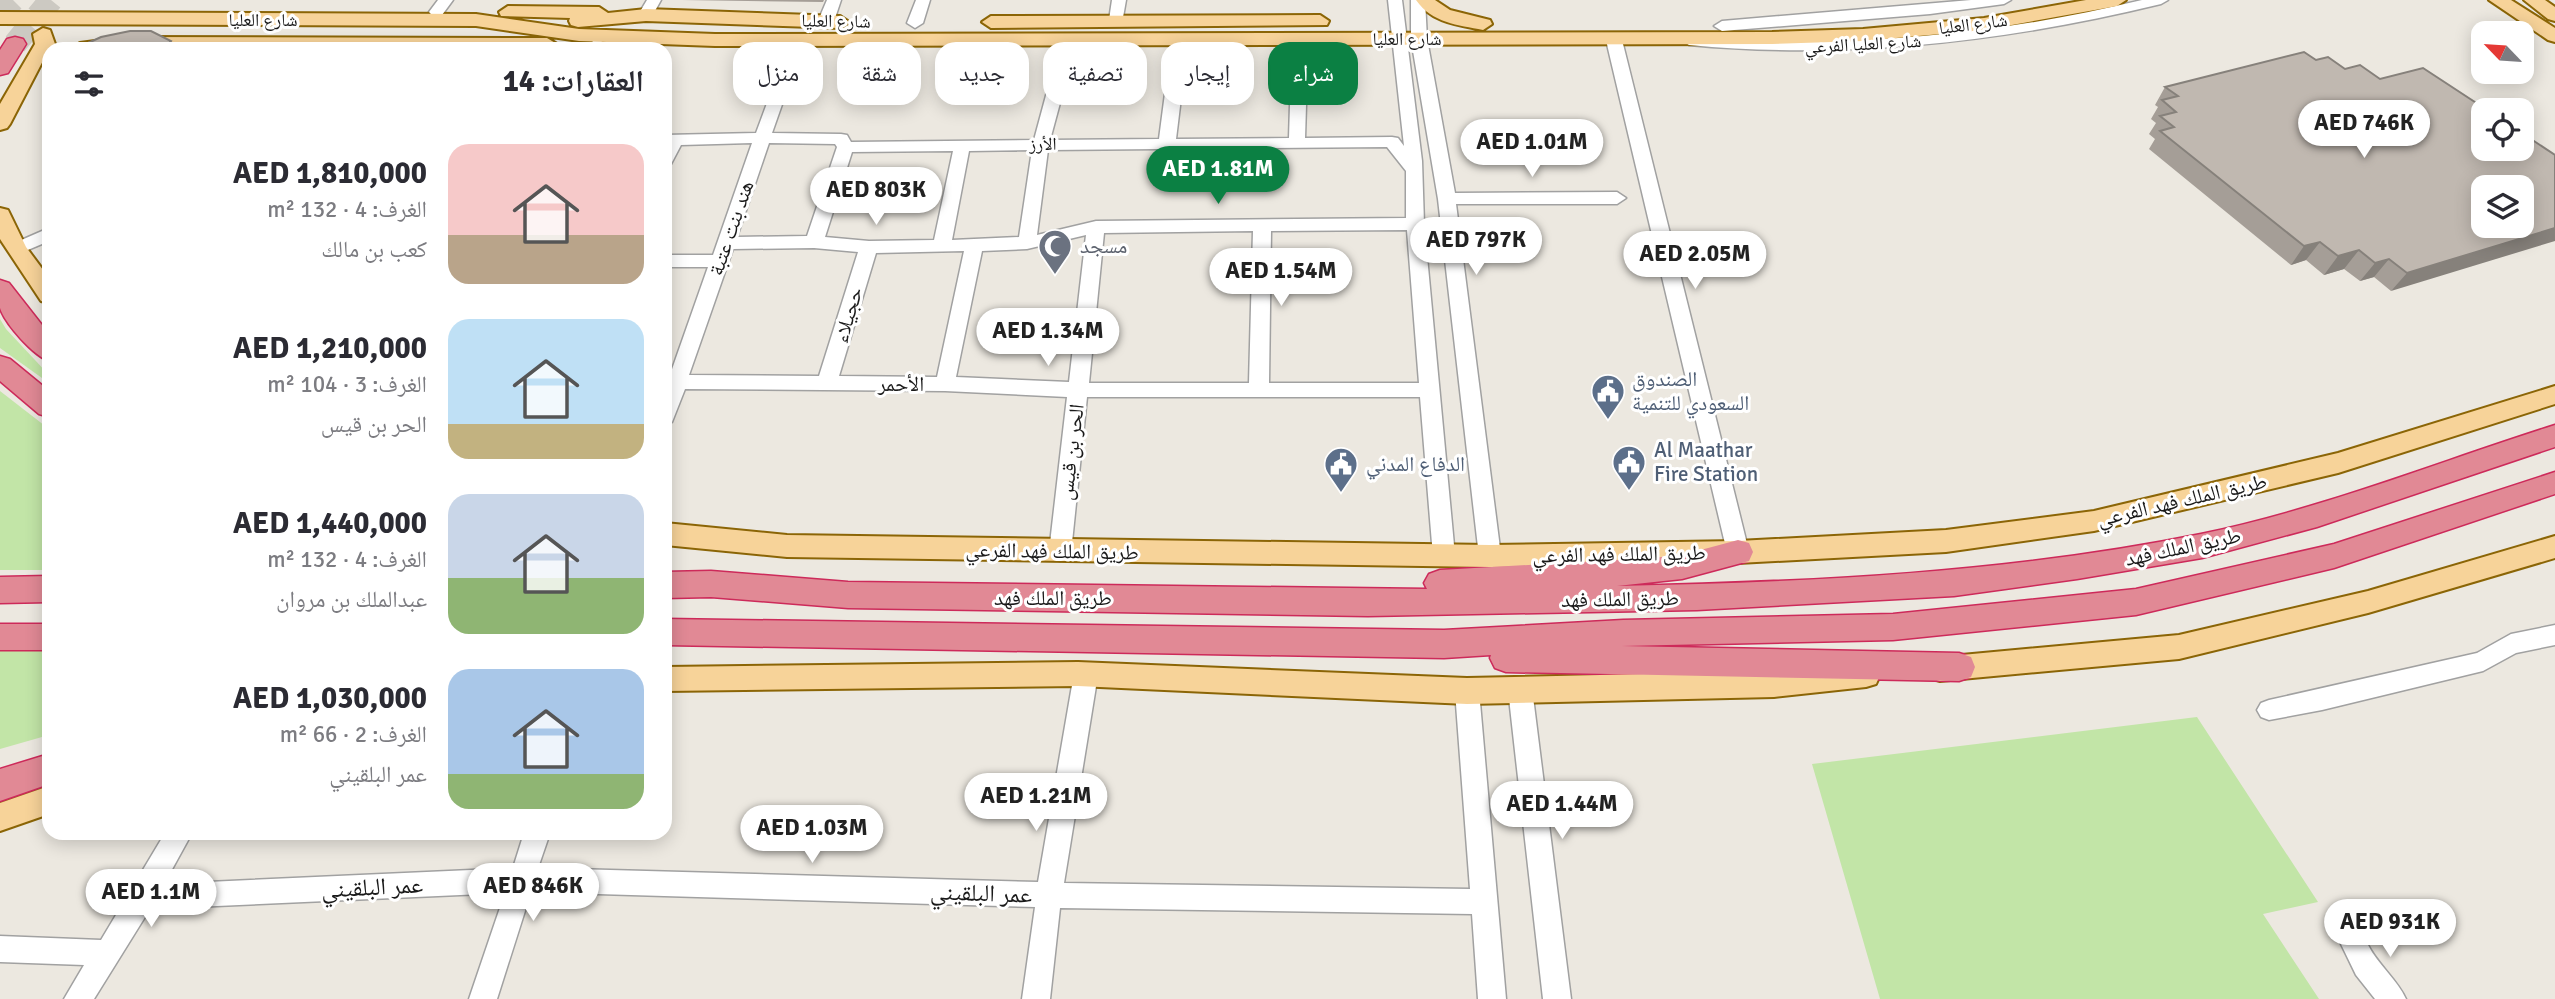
<!DOCTYPE html>
<html lang="ar">
<meta charset="utf-8">
<style>
:root{--surface:#fff;--page:#f2f2f3;--text:#2b2b33;--muted:#7c7c81;--accent:#0b8043}
body{margin:0;font-family:Signika,"Noto Naskh Arabic",sans-serif;background:var(--page);color:var(--text);direction:rtl;height:100vh;display:flex;flex-direction:column;font-size:26px;white-space:nowrap}
*{box-sizing:border-box;margin:0}
p{font-size:23px;color:var(--muted)}
.icon{flex:none;width:38px;height:38px;fill:none;stroke:currentColor;stroke-width:2;stroke-linecap:round;stroke-linejoin:round}
.map{position:relative;flex:1;overflow:hidden;direction:ltr}
.drawer{position:absolute;left:42px;top:42px;width:630px;height:798px;display:flex;flex-direction:column;background:var(--surface);border-radius:21px;box-shadow:0 4px 18px #0003;direction:rtl}
.drawer>*{flex:none}
.banner{position:absolute;left:693px;top:42px;width:665px;height:63px;direction:rtl;display:flex;gap:14px}
.needle{width:46px;rotate:295deg}
.controls{position:absolute;left:2471px;top:21px;display:grid;gap:14px}
.controls a{display:grid;place-items:center;width:63px;height:63px;border-radius:14px;background:var(--surface);box-shadow:0 4px 18px #0003;font-size:35px}
.price{position:absolute;translate:-50% -60px;padding:0 16px;border-radius:24px;background:#fff;color:#222;font-size:23px;line-height:46px;filter:drop-shadow(0 2px 4px #0008)}
.price::after{content:'';position:absolute;left:50%;top:42px;width:21px;height:16px;margin-left:-10px;background:inherit;clip-path:polygon(0 0,100% 0,50% 100%)}
.price.active{background:var(--accent);color:#fff}
ul{padding:0;list-style:none}
li{display:flex;align-items:center;gap:21px;height:175px;padding:0 28px}
li span{display:grid;place-items:center;flex:none;width:196px;height:140px;border-radius:21px;color:#555}
li>.icon{margin-inline-start:auto}
span .icon{width:84px;height:84px;fill:#fffc;stroke-width:1}
li b{font-size:30px}
h2{display:flex;justify-content:space-between;align-items:center;height:84px;padding:0 28px;font-size:30px}
.pill{padding:0 24px;border-radius:21px;background:var(--surface);box-shadow:0 4px 18px #0003;font-size:24px;line-height:63px}
.pill.active{background:var(--accent);color:#fff}
.map>svg:first-child{display:block}
</style>
<div class="map">
<svg width="2555" height="999" viewBox="0 0 2555 999">
<rect width="100%" height="100%" fill="#ece8e0"/>
<path fill="#c2e5a7" d="M0 319 6 329 49 375V383L0 348Z
M0 391 49 429V570H0Z
M0 642 49 643V735L0 749Z
M2197 717 2318 902 2263 914 2319 999H1880L1812 764Z"/>
<g fill="none" stroke-linecap="round" stroke-linejoin="round">
<path stroke="#ccc9c2" stroke-width="24" stroke-dasharray="24 12" stroke-linecap="butt" d="M0 13 13 0
M15 44 51 0"/>
<defs>
<path id="minor" d="M438 0H453L442 15H432L429 12Z
M647 0H661L651 18 646 20 638 15Z
M827 0H841L834 21 826 26 818 21Z
M916 0H930L923 23 915 28 907 23Z
M1112 0H1126L1122 23 1117 25 1109 20Z
M1388 0H1402L1422 161 1424 224 1455 556 1452 562 1444 565 1436 562 1433 556 1420 397H1087L1071 552 1068 558 1060 561 1052 558 1049 552 1067 397 945 391 685 389 672 422 665 424V375H670L708 267H665V255H713L752 143 681 145 671 164 665 165V135L756 133 792 36 797 34 805 39 772 133 841 134 847 135 851 142 1034 140 1061 40 1069 35 1077 40 1050 140 1159 139 1172 40 1180 35 1188 40 1176 139 1289 138 1292 39 1300 34 1308 39 1305 138 1392 137 1398 138 1404 146ZM769 143 835 144 837 147 807 236 737 237ZM1387 147 1406 171V218L1096 221 1037 235 1048 150ZM1032 150 1019 237 952 240 969 151ZM953 151 934 240 869 241 825 237 852 152ZM1407 230 1419 383H1269L1271 231ZM1253 231 1249 383H1089L1104 233ZM1086 235 1069 382 956 377 982 251 1027 249ZM814 248 858 252 819 376 689 375 733 249ZM964 251 937 377 839 376 876 253Z
M1411 0H1425L1427 39 1455 193 1617 192 1626 198 1617 204H1456L1501 556 1498 562 1490 565 1482 562 1479 556 1438 199 1411 39Z
M1971 0H2011L2004 4 1930 14 1722 31 1714 26 1722 21Z
M2142 0H2168L2161 4C2005 42 1849 60 1689 45L1681 40 1689 35C1842 50 1993 36 2142 0Z
M1614 35 1622 40 1749 552 1746 558 1738 561 1730 558 1727 552 1606 40Z
M598 39 606 44 603 49H587L593 41Z
M49 228V241L16 255 7 249 10 245Z
M2555 625V645L2516 653 2483 671 2322 710 2269 720 2261 717 2257 710 2261 703 2269 700 2477 653 2511 634Z
M1086 664 1094 667 1098 674 1064 883 1470 889 1455 691 1459 684 1467 681 1475 684 1479 691 1506 999H1478L1472 914 1060 908 1050 999H1022L1035 907 531 892 497 999H469L505 893 150 909 94 999H64L84 965 0 962V936L101 940 165 833H192L164 884 513 868 524 833H550L538 868 1038 882 1074 674 1078 667Z
M1520 679 1528 682 1532 689 1571 999H1543L1508 689 1512 682Z
M2377 904 2386 908 2390 917 2386 926 2368 945C2378 965 2397 979 2406 999H2375L2356 975 2340 942C2346 927 2362 911 2377 904Z"/>
<path id="major" d="M1416 0H1435L1450 10 1490 20 1492 24 1483 30C1458 25 1432 23 1416 0Z
M2086 0H2126L2117 6 1984 30 1863 41 1772 44 715 46 579 41 476 26 0 24V12L476 14 579 29 715 34 1772 32 1863 29 1984 18Z
M2489 0H2511L2555 28V42L2548 40Z
M2524 0H2545L2555 7V21L2548 19Z
M508 6 599 7 608 13 646 9 840 16 849 22 840 28 646 21 578 27 571 25 569 21 570 18 501 16 499 12Z
M1320 15 1329 21 1327 25 991 28 982 22 991 16Z
M43 28 50 30 55 44 49 49 10 124 7 128 0 130V104L35 44 33 34Z
M125 37 547 38 557 44 550 49H70L80 43Z
M0 208 8 210 26 247 49 278V303L41 301 0 239Z
M2555 386V404L2338 473 2094 531 1946 552 1738 563 1490 567 787 557 665 545V523L787 535 1490 545 1738 541 1946 530 2094 511 2338 453Z
M2555 536V558L2368 613 2179 659 1940 681 1930 678 1926 669 1930 660 1940 657 2179 635 2368 591Z
M1078 662 1467 678 1774 671 1866 663 1876 666 1880 675 1876 684 1866 687 1774 697 1467 704 1078 686 665 691V667Z
M49 786V814L0 831V803Z"/>
<path id="highway" d="M15 37 23 39 26 44 8 73 0 75V50L7 39Z
M0 280 9 283 49 334V361C34 356 5 324 0 308 0 301 0 288 0 280Z
M0 356 10 359 49 391V417L39 414 0 381Z
M2555 425V447L2317 527 2202 558 2077 579 1954 596 1697 610 1368 616 848 608 711 597 665 598V572L711 571 848 582 1427 589 1424 583 1429 574 1440 570 1651 558 1682 555 1738 540 1749 543 1753 552 1749 561 1682 579 1617 586C1812 582 2009 573 2201 534 2322 509 2438 462 2555 425Z
M2555 472V494L2334 568 2136 615 1893 640 1622 646 1959 653 1971 657 1975 667 1971 677 1959 681 1506 672 1495 668 1490 658 1491 655 1444 658 665 645V619L1444 630 1623 620 1893 614 2136 589 2334 544Z
M49 576V602L0 603V577Z
M0 624H49V650H0Z
M49 754V784L0 801V769Z"/>
</defs>
<use href="#minor" stroke="#a1a1a1" stroke-width="3"/>
<use href="#major" stroke="#8b6506" stroke-width="4"/>
<use href="#highway" stroke="#cd2a5a" stroke-width="3"/>
<use href="#minor" fill="#fff" fill-rule="evenodd"/>
<use href="#major" fill="#f7d399" fill-rule="evenodd"/>
<use href="#highway" fill="#e18995" fill-rule="evenodd"/>
</g>
<path fill="#a59e97" d="M682 0H824L823 2Z
M2316 60 2380 79 2555 155 2391 291 2374 277 2360 281 2344 269 2324 275 2306 260 2291 265 2149 149 2155 139 2149 134 2156 123 2151 119 2158 107 2155 105 2165 87Z"/>
<path fill="#86817b" d="M171 41 176 49H164Z
M2555 228V241L2391 291 2407 273Z
M2320 242 2306 260 2291 265 2304 246Z
M2359 250 2344 269 2324 275 2338 256Z
M2389 259 2374 277 2360 281 2375 263Z"/>
<path fill="#c0b8b0" stroke="#86817b" stroke-width="2" fill-rule="evenodd" d="M130 31H151L171 41 164 49H75L101 37Z
M2304 52 2316 60 2328 57 2345 69 2360 65 2380 79 2423 68 2487 110H2483V149H2522V133L2555 155V228L2407 273 2389 259 2375 263 2359 250 2338 256 2320 242 2304 246 2160 131 2174 127 2160 116 2176 112 2162 100 2178 96 2165 87ZM2483 187H2522V226H2483Z
M49 140V161L45 162Z"/>
<defs>
<symbol id="mosque-pin" viewBox="-11 -11 22 30"><path d="M0 17L-7.5 6A9.5 9.5 0 1 1 7.5 6Z" fill="#6b7280" stroke="#fff"/><path d="M3.5-4.9A6 6 0 1 0 3.5 4.9A5 5 0 1 1 3.5-4.9Z" fill="#fff"/></symbol>
<symbol id="civic-pin" viewBox="-11 -11 22 30"><path d="M0 17L-7.5 6A9.5 9.5 0 1 1 7.5 6Z" fill="#5c6f8a" stroke="#fff"/><path d="M-.6-6.5H3V-4.5H.6V-3L4-1V1h2V6H-6V1h2V-1L-.6-3ZM-1.2 2.5V6h2.4V2.5Z" fill="#fff"/></symbol>
</defs>
<g fill-rule="evenodd">
<use href="#mosque-pin" x="1036" y="227" width="38" height="52"/>
<use href="#civic-pin" x="1589" y="372" width="38" height="52"/>
<use href="#civic-pin" x="1610" y="443" width="38" height="52"/>
<use href="#civic-pin" x="1322" y="445" width="38" height="52"/>
</g>
<g text-anchor="middle" stroke-width="6" stroke-linejoin="round" paint-order="stroke">
<g font-size="18" fill="#1a1a1a" stroke="#fff">
<text x="263" y="26">شارع العليا</text>
<text transform="translate(836 21) rotate(1)" y="6">شارع العليا</text>
<text transform="translate(1973 24) rotate(-7)" y="6">شارع العليا</text>
<text x="1407" y="45">شارع العليا</text>
<text transform="translate(1863 44) rotate(-3)" y="6">شارع العليا الفرعي</text>
<text transform="translate(1043 144) rotate(-1)" y="6">الأرز</text>
</g>
<g font-size="21" fill="#1a1a1a" stroke="#fff">
<text transform="translate(731 228) rotate(-71)" y="7">هند بنت عتبة</text>
<text transform="translate(848 315) rotate(-73)" y="7">حجيلاء</text>
<text x="901" y="391">الأحمر</text>
<text transform="translate(1071 452) rotate(-83)" y="7">الحر بن قيس</text>
<text transform="translate(2182 500) rotate(-13)" y="7">طريق الملك فهد الفرعي</text>
<text transform="translate(2183 547) rotate(-12)" y="7">طريق الملك فهد</text>
<text transform="translate(1052 551) rotate(1)" y="7">طريق الملك فهد الفرعي</text>
<text transform="translate(1619 554) rotate(-1)" y="7">طريق الملك فهد الفرعي</text>
<text x="1053" y="605">طريق الملك فهد</text>
<text transform="translate(1620 599) rotate(-1)" y="7">طريق الملك فهد</text>
</g>
<g font-size="21" fill="#5b616d" stroke="#fff" text-anchor="start">
<text x="1080" y="253">مسجد</text>
</g>
<g font-size="21" fill="#4e5e75" stroke="#fff" text-anchor="start">
<text x="1632" y="386">الصندوق<tspan x="1632" dy="24">السعودي للتنمية</tspan></text>
<text x="1654" y="457">Al Maathar<tspan x="1654" dy="24">Fire Station</tspan></text>
<text x="1366" y="471">الدفاع المدني</text>
</g>
<g font-size="24" fill="#1a1a1a" stroke="#fff">
<text transform="translate(372 887) rotate(-3)" y="8">عمر البلقيني</text>
<text transform="translate(981 893) rotate(2)" y="8">عمر البلقيني</text>
</g>
</g>
</svg>
<div class="controls">
<a><svg class="needle" viewBox="-14 -14 28 28"><path d="M0-13l5 13h-10z" fill="#e53935"/><path d="M0 13l5-13h-10z" fill="#7c7c81"/></svg></a>
<a><svg class="icon" aria-label="locate" viewBox="0 0 24 24"><circle cx="12" cy="12" r="6"/><path d="M12 2v4M12 18v4M2 12h4M18 12h4"/></svg></a>
<a><svg class="icon" aria-label="layers" viewBox="0 0 24 24"><path d="M12 4l9 5-9 5-9-5zM3 14l9 5 9-5"/></svg></a>
</div>
<b class="price" style="left:2364px;top:160px">AED 746K</b>
<b class="price" style="left:1532px;top:179px">AED 1.01M</b>
<b class="price active" style="left:1218px;top:206px">AED 1.81M</b>
<b class="price" style="left:876px;top:227px">AED 803K</b>
<b class="price" style="left:1476px;top:277px">AED 797K</b>
<b class="price" style="left:1695px;top:291px">AED 2.05M</b>
<b class="price" style="left:1281px;top:308px">AED 1.54M</b>
<b class="price" style="left:1048px;top:368px">AED 1.34M</b>
<b class="price" style="left:1036px;top:833px">AED 1.21M</b>
<b class="price" style="left:1562px;top:841px">AED 1.44M</b>
<b class="price" style="left:812px;top:865px">AED 1.03M</b>
<b class="price" style="left:533px;top:923px">AED 846K</b>
<b class="price" style="left:151px;top:929px">AED 1.1M</b>
<b class="price" style="left:2390px;top:959px">AED 931K</b>
<div class="banner">
<a class="pill active">شراء</a>
<a class="pill">إيجار</a>
<a class="pill">تصفية</a>
<a class="pill">جديد</a>
<a class="pill">شقة</a>
<a class="pill">منزل</a>
</div>
<section class="drawer">
<h2>العقارات: 14<svg class="icon" aria-label="filters" viewBox="0 0 24 24"><path d="M4 7h16M4 17h16"/><circle cx="9" cy="7" r="2"/><circle cx="15" cy="17" r="2"/></svg></h2>
<ul>
<li><span style="background:linear-gradient(#f6c9c9 65%,#b9a48a 0)"><svg class="icon" aria-label="home" viewBox="0 0 24 24"><path d="M3 11l9-7 9 7M6 9v11h12V9"/></svg></span><div><b>AED 1,810,000</b><p>الغرف: 4 · 132 m²</p><p>كعب بن مالك</p></div></li>
<li><span style="background:linear-gradient(#bfe0f5 75%,#c2b280 0)"><svg class="icon" aria-label="home" viewBox="0 0 24 24"><path d="M3 11l9-7 9 7M6 9v11h12V9"/></svg></span><div><b>AED 1,210,000</b><p>الغرف: 3 · 104 m²</p><p>الحر بن قيس</p></div></li>
<li><span style="background:linear-gradient(#c9d6e8 60%,#8fb573 0)"><svg class="icon" aria-label="home" viewBox="0 0 24 24"><path d="M3 11l9-7 9 7M6 9v11h12V9"/></svg></span><div><b>AED 1,440,000</b><p>الغرف: 4 · 132 m²</p><p>عبدالملك بن مروان</p></div></li>
<li><span style="background:linear-gradient(#a9c7e8 75%,#8fb573 0)"><svg class="icon" aria-label="home" viewBox="0 0 24 24"><path d="M3 11l9-7 9 7M6 9v11h12V9"/></svg></span><div><b>AED 1,030,000</b><p>الغرف: 2 · 66 m²</p><p>عمر البلقيني</p></div></li>
</ul>
</section>
</div>
